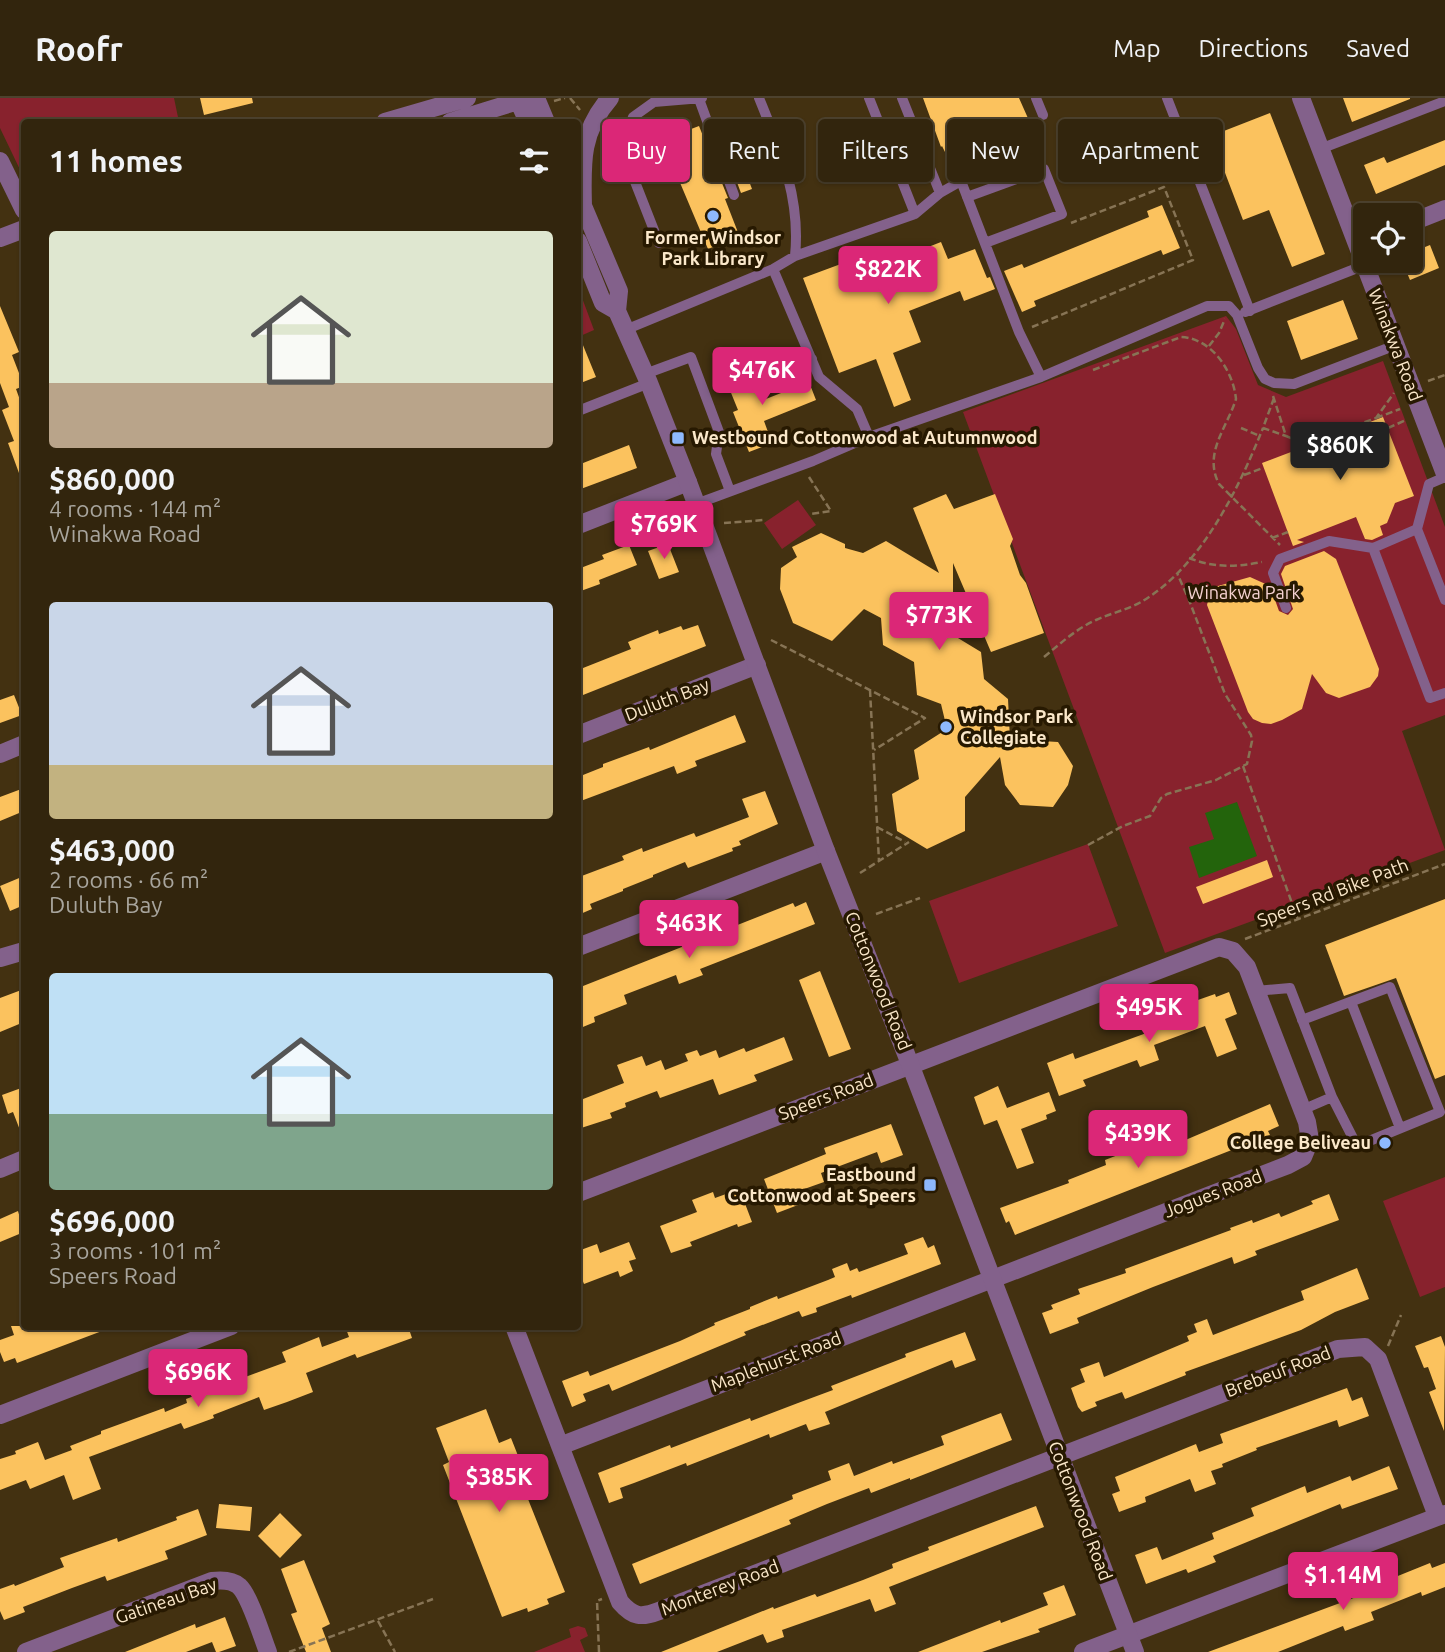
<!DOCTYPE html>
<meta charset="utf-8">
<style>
:root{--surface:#32250d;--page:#3d311b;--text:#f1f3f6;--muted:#a8a59d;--line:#4d422e;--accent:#db2777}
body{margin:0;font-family:Ubuntu,sans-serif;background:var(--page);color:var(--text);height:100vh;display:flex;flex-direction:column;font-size:26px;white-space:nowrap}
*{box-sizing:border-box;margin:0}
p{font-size:23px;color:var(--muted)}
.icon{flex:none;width:38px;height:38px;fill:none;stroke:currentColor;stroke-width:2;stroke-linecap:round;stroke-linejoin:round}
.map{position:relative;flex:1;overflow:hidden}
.drawer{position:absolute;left:21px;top:21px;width:560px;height:1211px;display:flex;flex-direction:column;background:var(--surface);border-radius:7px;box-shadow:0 2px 5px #0004,0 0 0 2px var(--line)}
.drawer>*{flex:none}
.top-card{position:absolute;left:602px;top:21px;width:665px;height:63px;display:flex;gap:14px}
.controls{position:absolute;left:1353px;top:105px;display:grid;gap:14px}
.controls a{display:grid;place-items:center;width:70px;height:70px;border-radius:7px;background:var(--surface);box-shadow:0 2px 5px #0004,0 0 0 2px var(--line);font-size:35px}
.price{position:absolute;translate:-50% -60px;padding:0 16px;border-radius:7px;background:var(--accent);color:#fff;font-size:23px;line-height:46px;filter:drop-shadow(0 2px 4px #0008)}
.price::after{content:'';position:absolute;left:50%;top:42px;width:21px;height:16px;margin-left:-10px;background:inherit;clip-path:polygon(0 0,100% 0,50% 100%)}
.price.current{background:#222;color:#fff}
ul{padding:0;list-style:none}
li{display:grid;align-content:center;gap:14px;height:371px;padding:0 28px}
li span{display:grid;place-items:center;height:217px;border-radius:7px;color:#555}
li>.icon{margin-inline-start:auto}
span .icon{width:126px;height:126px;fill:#fffc;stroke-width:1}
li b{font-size:30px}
h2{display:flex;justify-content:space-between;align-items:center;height:84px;padding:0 28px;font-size:30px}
.pill{padding:0 24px;border-radius:7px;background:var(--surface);box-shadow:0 2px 5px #0004,0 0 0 2px var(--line);font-size:24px;line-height:63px}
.pill.current{background:var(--accent);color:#fff}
header{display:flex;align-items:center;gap:42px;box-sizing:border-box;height:98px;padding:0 35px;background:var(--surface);border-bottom:2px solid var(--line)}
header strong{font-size:33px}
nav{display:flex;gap:38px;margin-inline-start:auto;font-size:24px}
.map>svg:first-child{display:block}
</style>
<header>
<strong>Roofr</strong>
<nav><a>Map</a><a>Directions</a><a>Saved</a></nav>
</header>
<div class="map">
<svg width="1445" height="1554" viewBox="0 0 1445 1554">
<rect width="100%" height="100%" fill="#433111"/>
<path fill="#88222d" d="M0 0H174L179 24H24V80L0 30Z
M578 189 594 232 578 239Z
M1226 218 1236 231 1258 287 1286 299 1383 263 1445 429V617L1402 633 1445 752 1165 855 963 314Z
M798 402 816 427 782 451 764 425Z
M1088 746 1118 828 959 885 929 803Z
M1445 1079V1189L1420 1199 1383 1103Z
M578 1528 585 1530 588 1538 580 1542 585 1554H534L571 1539 569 1531Z"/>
<path fill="#23640c" d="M1237 704 1257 758 1199 780 1189 749 1214 741 1205 715Z"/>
<path fill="#fbc25e" d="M200 0H252L253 5 204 17Z
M923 0H1019L1031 27 1019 32 1021 37 1007 42 1005 37 1000 38 957 54 955 50 945 54 942 48 941 49Z
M1343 0H1410V1L1352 24Z
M1270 15 1325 156 1292 169 1269 112 1243 122 1211 38Z
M699 28 728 100 725 101 739 137 738 139 708 151 662 42Z
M1445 42V67L1376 96 1364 67 1384 59 1387 65Z
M746 75 752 91 741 95 735 79Z
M1162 107 1180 150 1163 157 1161 152 1034 203 1036 208 1022 214 1004 173 1022 166 1024 170 1149 119 1147 113Z
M941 144 948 161 975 151 987 180 990 179 995 191 964 203 960 193 909 213 921 244 893 255 911 302 894 309 876 261 839 275 803 180 857 160 862 175Z
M1430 147 1439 170 1410 182 1402 163H1410V155Z
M1343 202 1358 241 1301 262 1287 223Z
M0 208 19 254 12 257 24 288 16 291 24 313 23 386 8 345 14 343 2 312 9 309 0 285Z
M578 235 596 279 578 286Z
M748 271 761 303 809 284 816 302 764 323 772 345 749 354 733 314 738 312 725 280Z
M1383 319 1414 398 1395 405 1387 425 1380 428 1383 437 1372 442 1365 441 1356 419 1297 442 1304 444 1293 448 1262 365Z
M629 347 637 370 578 392V367Z
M946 396 954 411 995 396 1013 441 1010 448 1020 477 1026 485 1044 535 991 554 953 465V537L981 554 984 581 1008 601 1010 641 1058 644 1073 668 1068 687 1053 709 1020 707 1005 687 1000 659 965 699V733L927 751 897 733 892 696 919 681 914 652 947 631 941 606 917 597 914 564 883 547 881 520 864 511 832 543 793 525 780 491 781 470 797 459 792 449 821 435 845 446V450L863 455 886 443 939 475 913 410Z
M668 446 679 474 659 481 648 453Z
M629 447 637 467 599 482 600 486 578 494V471L604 461 602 457Z
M1324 453 1336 461 1379 571 1378 578 1370 589 1339 600 1326 595 1312 576 1302 611 1282 622 1271 626 1262 625 1253 621 1248 614 1207 507 1210 494 1218 488 1250 479 1270 488 1279 513 1288 517 1293 511 1281 476 1285 468Z
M698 527 706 548 578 599V572L631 551 628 544 658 532 659 536 681 528 683 532Z
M14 597 22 617 0 625V602Z
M735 617 746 644 695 663 697 668 677 676 674 668 578 704V679L603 669V666L649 649 650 652Z
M24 690V713L0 723V699Z
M765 693 778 726 739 743 741 747 732 750 733 753 688 770 685 764 653 777V779L623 791V793L590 806 592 811 578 817V778L579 779 624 762 622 758 642 750 643 754 694 735 696 739 749 719 742 701Z
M1267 762 1273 779 1203 806 1196 789Z
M24 778V807L10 813 0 788Z
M1445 801V977L1435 981 1396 880 1344 898 1325 847Z
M806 804 815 826 700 871 703 877 679 886 676 877 624 897 627 906 594 919 595 924 578 931V890L793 805 795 809Z
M820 873 851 951 829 959 799 882Z
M24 891V924L0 934V900Z
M1229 894 1237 916 1225 921 1237 951 1217 959 1205 928 1154 947 1159 962 1140 969 1137 962 1083 982 1086 988 1059 998 1047 965 1073 955 1075 961 1163 929 1160 921 1197 907 1195 903 1215 896 1216 899Z
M784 939 793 962 754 977 757 983 719 997 713 981 660 1000 657 993 625 1005 626 1009 610 1015 612 1020 578 1031V1003L624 985 617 967 642 958 646 968 661 962 665 972 688 963 685 956 697 952 700 958 716 952 719 960 744 950 746 954Z
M998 988 1007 1010 1049 994 1056 1013 1046 1017 1047 1021 1021 1031 1034 1065 1017 1071 997 1022 984 1027 974 999Z
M24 989V1040H23L13 1014 8 1016 2 997Z
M1270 1006 1279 1028 1268 1033 1270 1037 1015 1137 1009 1123 1006 1125 1000 1110 1069 1085 1068 1082 1106 1067 1105 1062 1136 1050 1135 1047 1146 1042 1148 1047 1166 1040 1169 1049Z
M891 1026 903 1057 881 1065 877 1054 821 1075 824 1084 793 1095 798 1107 777 1115 764 1081 826 1056 824 1050Z
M737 1092 739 1096 741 1095 752 1124 738 1129 737 1126 690 1144 692 1148 671 1155 660 1128 697 1114 692 1102 713 1094 715 1100Z
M1329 1096 1339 1122 1255 1153 1257 1157 1234 1166 1232 1159 1153 1189 1077 1220 1079 1225 1050 1236 1042 1215 1053 1211 1051 1207 1080 1196 1078 1191 1126 1175 1125 1171 1231 1132 1230 1130 1252 1122 1253 1125 1279 1115 1281 1119 1313 1106 1311 1103Z
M18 1113 24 1134 0 1144V1121Z
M923 1139 928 1150 934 1147 941 1166 852 1200 851 1197 816 1210 817 1214 802 1219 799 1213 744 1234 746 1237 612 1293 609 1286 583 1296 586 1303 572 1309 562 1283 588 1273 590 1278 680 1243 715 1227 714 1225 750 1211V1209L777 1198 778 1201 828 1182 835 1179 832 1171 847 1165 850 1173 857 1170 859 1174 908 1156 904 1146Z
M629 1144 636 1161 629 1163 633 1173 620 1179 618 1173 584 1186 578 1171V1153L597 1146 600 1155Z
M1357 1170 1369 1201 1335 1214 1301 1232 1185 1274 1186 1277 1125 1301 1122 1294 1095 1304 1097 1308 1082 1314 1078 1309 1071 1290 1085 1284 1080 1271 1099 1264 1104 1279 1189 1243 1187 1238 1197 1234 1194 1226 1207 1221 1213 1237 1304 1202 1301 1193Z
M11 1228H110V1230L17 1265 15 1260 4 1264 0 1254V1242L14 1237Z
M345 1228H408L412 1240 357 1260 355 1256 306 1275 313 1294 287 1304 264 1312 259 1299 213 1317 214 1320 184 1331 181 1325 89 1359 101 1391 73 1402 64 1377 30 1391 26 1382 0 1392V1361L16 1356 15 1353 38 1344 45 1362 72 1352 70 1348 101 1336V1333L164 1310 165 1314 187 1305 186 1301 286 1264 282 1254 319 1239 322 1249 349 1239Z
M965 1234 976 1262 955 1270 952 1262 825 1314 830 1326 809 1333 806 1326 770 1340 769 1336 687 1368 686 1365 634 1385 620 1390 623 1400 609 1405 598 1375 670 1347 671 1350 750 1320 751 1323 798 1305 833 1292 831 1288 906 1259 905 1256Z
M1441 1238 1445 1249 1444 1333 1429 1294 1436 1291 1428 1269 1424 1270 1415 1248Z
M1347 1290 1352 1303 1362 1299 1369 1318 1339 1329 1337 1322 1256 1350 1257 1352 1222 1366 1223 1369 1211 1373 1216 1386 1195 1394 1190 1381 1145 1399 1146 1404 1119 1414 1112 1396 1120 1393 1115 1379 1196 1346 1199 1354 1223 1345 1220 1336Z
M486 1311 499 1345 511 1340 528 1383 522 1386 565 1494 547 1501 549 1506 528 1514 527 1510 502 1519 443 1367 449 1364 436 1330Z
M1001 1315 1012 1342 910 1382V1380L871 1395 869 1390 827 1406 789 1422 791 1426 640 1486 632 1466 793 1401 792 1397 831 1382 828 1373 849 1365 854 1378 892 1363 893 1366 944 1347 941 1338Z
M1389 1368 1398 1391 1342 1411 1340 1406 1213 1458 1216 1464 1188 1475 1186 1471 1146 1486 1135 1457 1157 1449 1162 1462 1214 1441 1212 1435 1254 1418 1251 1410 1305 1388 1307 1395 1350 1378 1352 1383Z
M219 1406 252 1409 250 1433 216 1430Z
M1036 1408 1044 1429 889 1489 896 1506 875 1514 870 1501 782 1532 784 1539 767 1545 763 1536 717 1554H661L773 1509 774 1511 815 1496 817 1499 863 1482 893 1470 892 1466 929 1452 928 1449Z
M198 1411 207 1437 165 1453 168 1461 107 1483 105 1478 72 1490 23 1509 25 1514 4 1522 0 1513V1491L14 1486 15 1488 64 1469 60 1460 117 1440 118 1444 177 1422 176 1419Z
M280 1415 302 1437 280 1460 258 1438Z
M304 1462 330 1526 322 1530 331 1554H306L291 1516 297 1514 281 1471Z
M1430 1465 1432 1470 1445 1465V1489L1422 1498 1421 1494 1371 1514 1374 1522 1345 1533 1343 1528 1278 1554H1208L1375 1492 1373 1488Z
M1064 1487 1076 1517 1038 1531 1040 1534 982 1554H918L1000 1522 1001 1525 1048 1507 1043 1495Z
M225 1519 236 1548 219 1554H216L212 1544 186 1554H125L195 1526 196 1530Z"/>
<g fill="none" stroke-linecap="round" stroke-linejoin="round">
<path stroke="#877455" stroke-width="2.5" stroke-dasharray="7 3.5" stroke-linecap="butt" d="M570 0 580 12
M554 3 565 0
M1032 229 1193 162 1164 89 1071 125
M1209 248 1219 235 1225 221
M1093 272 1181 239C1211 240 1233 272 1236 301 1227 330 1203 355 1219 386L1280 447
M1428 283 1445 277
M1273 298 1286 338 1305 346 1376 320 1394 295
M1274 300 1263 330 1286 338
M1376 320 1400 311
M1241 330 1260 338
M1388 330 1406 322
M1244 377 1263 370
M809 379 831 413 811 416
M724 425 764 422
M674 438 686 433
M1272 440 1288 434
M1189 460C1214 470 1236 469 1262 464
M771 542 925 620 874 652
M1044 559C1061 545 1076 531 1096 522 1111 515 1127 512 1141 504 1201 469 1238 392 1263 330
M870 592 879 763
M1243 668 1298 822
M877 729 905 744
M1088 747 1123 728 1150 718 1161 700 1167 696 1216 682 1247 666 1252 643 1251 637 1225 596 1189 502 1177 475
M860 775 909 744
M876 816 920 800
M1245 841 1445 766
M1388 1248 1401 1217
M378 1523 395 1554
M289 1554 433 1501
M599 1554 597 1503 602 1501"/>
<path stroke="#83618b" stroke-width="10" d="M759 0C780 52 801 100 795 158
M902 0 940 95
M1036 0 1043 17
M1167 0 1250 213
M699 1 734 97
M1320 51 1445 3
M967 99 1044 71 1062 116 985 145
M915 116 940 95 961 83 1019 234 1041 279
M659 145 630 71 625 40 633 19 654 4 702 0
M773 171 819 279 857 311 869 339
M1245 214 1365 167
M625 232 773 171 795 158 915 116 869 0
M645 276 691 259 719 334 716 356 730 393
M770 279 812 261
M578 313 649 285
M1445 379 1429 386 1417 431 1445 502
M696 406 813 363 869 339 1041 279 1207 208H1229L1237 217 1258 270 1265 281 1274 285 1294 286 1396 247
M1417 431 1373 450 1430 600 1445 595
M1286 510 1273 475 1280 461 1329 443 1373 450
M1256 893 1290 890 1332 999 1302 1012
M1351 904 1400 1030
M1302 922 1390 889 1440 1014 1357 1048 1332 999"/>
<path stroke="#83618b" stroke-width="18" d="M1301 0 1445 376
M0 63 24 112
M1410 125 1445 111
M578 427 688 384
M578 637 757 567
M0 656 24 646
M578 849 826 753
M0 860 24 853
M0 1071 24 1061
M514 1228 620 1504C633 1519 641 1520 659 1513L1338 1251 1365 1249 1378 1261 1437 1418
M0 1317 231 1228
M560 1348 1288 1067 1303 1059 1310 1042 1307 1024 1247 869 1233 853 1219 849 578 1095
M26 1554 212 1483C220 1482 232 1482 239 1488 250 1498 262 1539 268 1554
M1083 1554 1445 1416"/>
<path stroke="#83618b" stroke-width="18" d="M517 0 528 24
M536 0 546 24
M385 24 467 0
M450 24 528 0
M578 96 619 193 617 213 649 285 688 384 826 753 910 966 1135 1554
M583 108C582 66 580 34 610 0
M0 140 24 131
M578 143 603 205 617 213"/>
</g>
<g fill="#8eb9fd" stroke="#271901" stroke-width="2.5">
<circle cx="713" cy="118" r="7"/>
<rect x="671" y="333" width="14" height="14" rx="3.5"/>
<circle cx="946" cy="629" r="7"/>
<circle cx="1385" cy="1045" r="7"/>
<rect x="923" y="1080" width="14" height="14" rx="3.5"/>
</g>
<g text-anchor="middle" stroke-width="7" stroke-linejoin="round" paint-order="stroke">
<g font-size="18" font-weight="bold" fill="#fbe8ca" stroke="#271901" text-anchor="start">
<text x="713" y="146" text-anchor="middle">Former Windsor<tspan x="713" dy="21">Park Library</tspan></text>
<text x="692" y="346">Westbound Cottonwood at Autumnwood</text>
<text x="960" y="625">Windsor Park<tspan x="960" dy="21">Collegiate</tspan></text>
<text x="1371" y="1051" text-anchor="end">College Beliveau</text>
<text x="916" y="1083" text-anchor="end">Eastbound<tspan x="916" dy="21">Cottonwood at Speers</tspan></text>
</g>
<g font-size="18" fill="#fbe8ca" stroke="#271901">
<text transform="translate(1395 247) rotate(69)" y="6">Winakwa Road</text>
<text transform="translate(667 602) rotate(-21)" y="6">Duluth Bay</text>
<text transform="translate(1333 795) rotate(-21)" y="6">Speers Rd Bike Path</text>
<text transform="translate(878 883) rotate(68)" y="6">Cottonwood Road</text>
<text transform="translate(826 999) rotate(-21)" y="6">Speers Road</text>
<text transform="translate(1213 1096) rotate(-21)" y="6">Jogues Road</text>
<text transform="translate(776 1264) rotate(-21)" y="6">Maplehurst Road</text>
<text transform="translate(1278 1274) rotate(-21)" y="6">Brebeuf Road</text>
<text transform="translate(1080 1413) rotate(69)" y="6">Cottonwood Road</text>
<text transform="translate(720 1490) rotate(-21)" y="6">Monterey Road</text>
<text transform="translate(166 1503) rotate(-19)" y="6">Gatineau Bay</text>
</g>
<g font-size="18" fill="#f5d2d1" stroke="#271901">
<text x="1244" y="501">Winakwa Park</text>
</g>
</g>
</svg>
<div class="controls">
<a><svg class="icon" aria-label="locate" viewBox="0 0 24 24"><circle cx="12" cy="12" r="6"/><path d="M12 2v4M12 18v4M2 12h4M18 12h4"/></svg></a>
</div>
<b class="price" style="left:888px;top:208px">$822K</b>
<b class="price" style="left:762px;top:309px">$476K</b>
<b class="price current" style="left:1340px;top:384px">$860K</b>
<b class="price" style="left:664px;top:463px">$769K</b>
<b class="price" style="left:939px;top:554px">$773K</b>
<b class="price" style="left:689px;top:862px">$463K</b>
<b class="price" style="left:1149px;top:946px">$495K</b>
<b class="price" style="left:1138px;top:1072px">$439K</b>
<b class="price" style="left:198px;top:1311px">$696K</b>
<b class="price" style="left:499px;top:1416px">$385K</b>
<b class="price" style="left:1343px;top:1514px">$1.14M</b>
<div class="top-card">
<a class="pill current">Buy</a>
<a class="pill">Rent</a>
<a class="pill">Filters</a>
<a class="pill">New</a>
<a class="pill">Apartment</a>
</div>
<section class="drawer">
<h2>11 homes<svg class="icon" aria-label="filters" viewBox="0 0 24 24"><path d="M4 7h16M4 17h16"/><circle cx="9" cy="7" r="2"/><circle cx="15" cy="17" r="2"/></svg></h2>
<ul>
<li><span style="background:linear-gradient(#dfe7d0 70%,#b9a48a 0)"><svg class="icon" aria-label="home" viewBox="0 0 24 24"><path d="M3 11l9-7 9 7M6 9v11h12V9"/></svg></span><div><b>$860,000</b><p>4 rooms · 144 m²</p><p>Winakwa Road</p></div></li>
<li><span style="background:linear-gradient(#c9d6e8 75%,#c2b280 0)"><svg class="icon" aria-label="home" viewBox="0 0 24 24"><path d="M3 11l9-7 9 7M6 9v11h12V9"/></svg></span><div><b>$463,000</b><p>2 rooms · 66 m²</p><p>Duluth Bay</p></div></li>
<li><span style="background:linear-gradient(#bfe0f5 65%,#7fa58c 0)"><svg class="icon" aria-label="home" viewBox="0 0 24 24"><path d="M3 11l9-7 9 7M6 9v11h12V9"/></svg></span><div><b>$696,000</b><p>3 rooms · 101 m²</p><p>Speers Road</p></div></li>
</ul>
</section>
</div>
